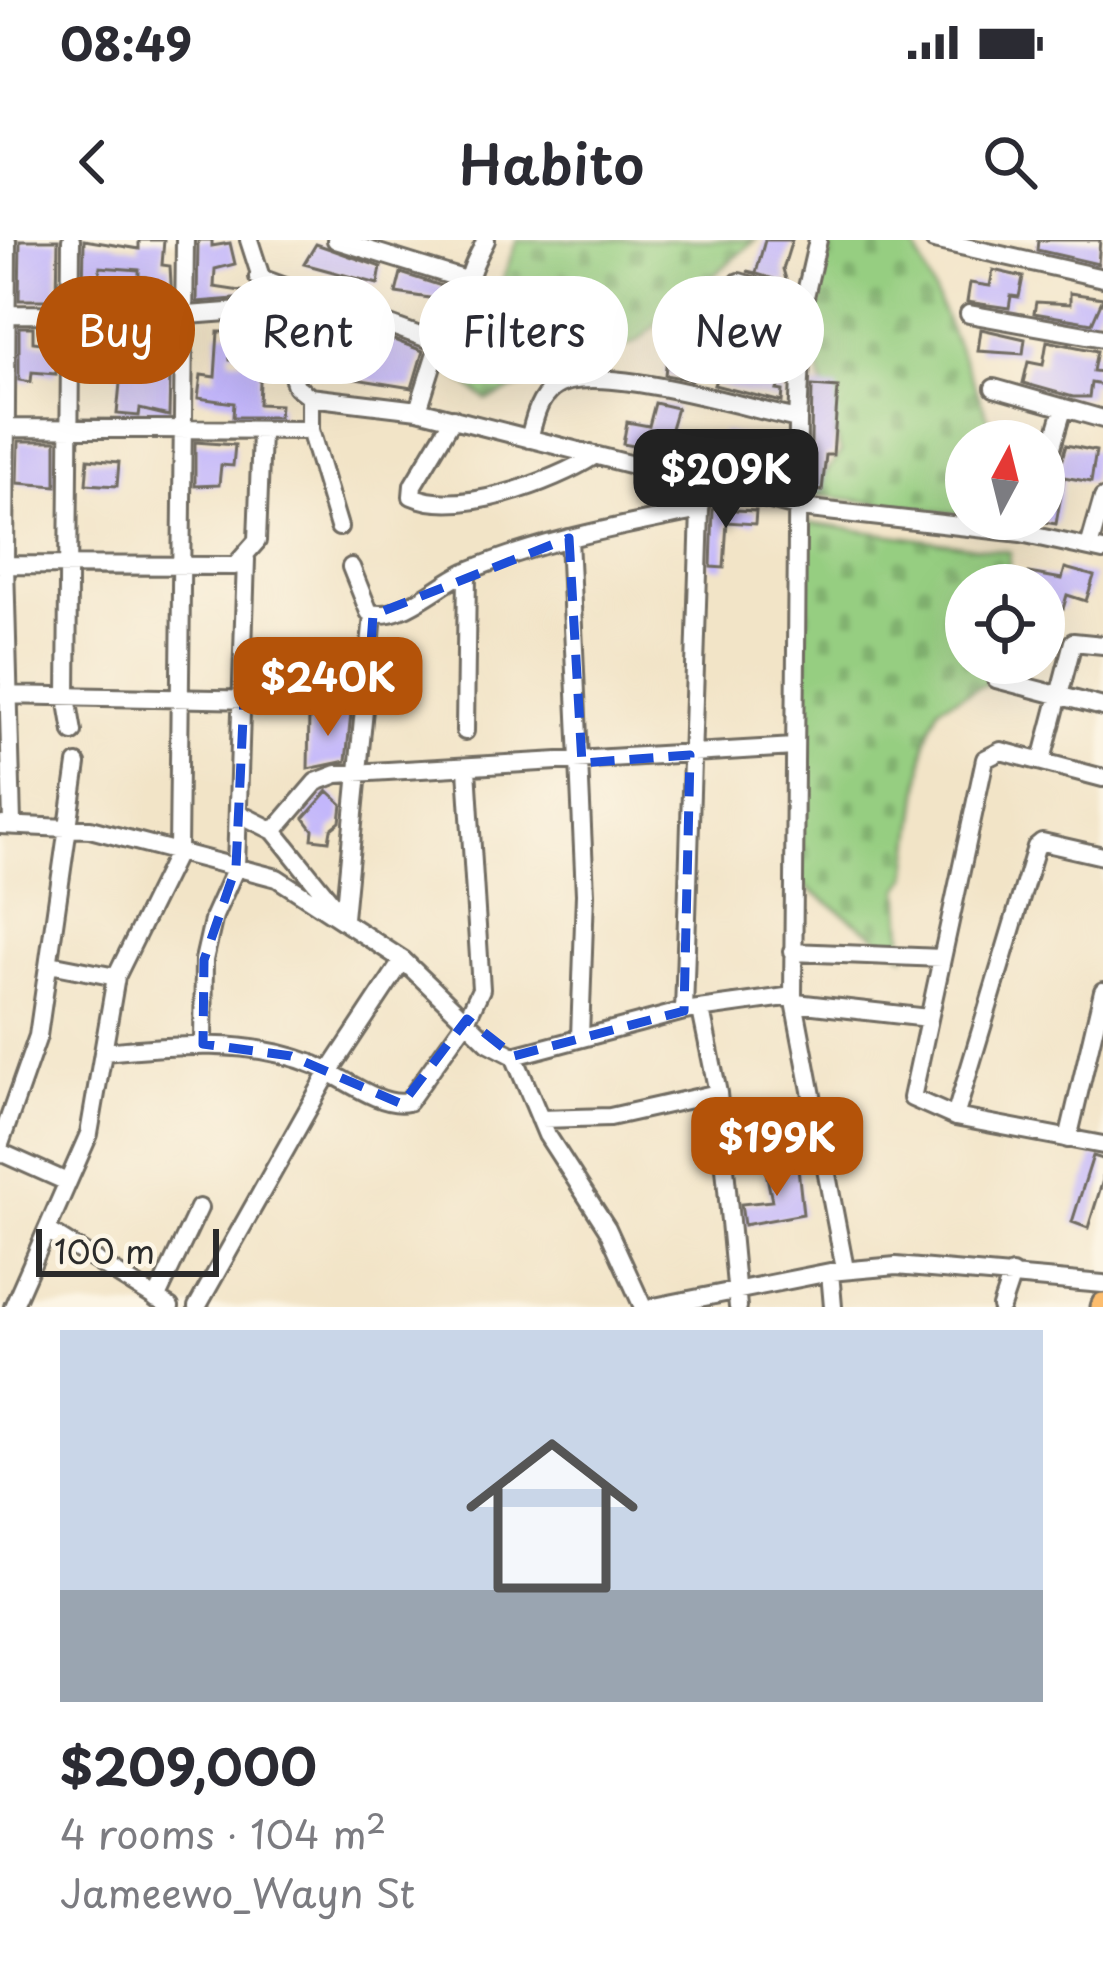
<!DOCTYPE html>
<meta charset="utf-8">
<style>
:root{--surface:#fff;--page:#f2f2f3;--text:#2b2b33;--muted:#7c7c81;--line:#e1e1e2;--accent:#b45309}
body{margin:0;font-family:"Playpen Sans",sans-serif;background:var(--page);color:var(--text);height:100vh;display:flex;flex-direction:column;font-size:45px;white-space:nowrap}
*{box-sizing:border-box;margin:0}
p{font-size:39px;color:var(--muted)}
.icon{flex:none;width:66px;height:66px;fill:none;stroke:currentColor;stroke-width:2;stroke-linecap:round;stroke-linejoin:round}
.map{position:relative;height:1067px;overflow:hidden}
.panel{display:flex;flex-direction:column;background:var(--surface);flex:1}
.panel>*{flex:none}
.guide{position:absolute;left:36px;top:36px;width:1032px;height:108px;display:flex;gap:24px}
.needle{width:78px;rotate:7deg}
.fabs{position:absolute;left:945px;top:180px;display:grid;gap:24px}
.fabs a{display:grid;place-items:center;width:120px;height:120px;border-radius:50%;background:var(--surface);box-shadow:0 12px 48px #0002;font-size:60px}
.scale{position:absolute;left:36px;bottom:30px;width:183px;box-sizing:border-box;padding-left:12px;border:6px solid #2b2b2b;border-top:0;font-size:33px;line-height:42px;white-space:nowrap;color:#2b2b2b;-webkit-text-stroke:9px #fcf5e5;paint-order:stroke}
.price{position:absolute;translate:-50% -102px;padding:0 27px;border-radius:24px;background:var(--accent);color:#fff;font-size:39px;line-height:78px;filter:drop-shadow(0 3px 6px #0008)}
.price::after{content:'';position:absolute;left:50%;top:72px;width:36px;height:27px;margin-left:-18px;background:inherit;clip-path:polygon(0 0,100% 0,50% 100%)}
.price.active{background:#222;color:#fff}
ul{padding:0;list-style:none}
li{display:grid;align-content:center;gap:24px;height:636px;padding:0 60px}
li+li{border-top:3px solid var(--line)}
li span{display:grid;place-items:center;height:372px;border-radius:0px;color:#555}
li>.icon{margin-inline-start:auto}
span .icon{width:216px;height:216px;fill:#fffc;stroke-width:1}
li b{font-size:51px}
.tag{padding:0 42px;border-radius:54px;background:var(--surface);box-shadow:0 12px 48px #0002;font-size:42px;line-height:108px}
.tag.active{background:var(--accent);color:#fff}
.status{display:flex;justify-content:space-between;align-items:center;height:84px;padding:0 60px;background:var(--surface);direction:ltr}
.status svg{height:33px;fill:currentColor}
header{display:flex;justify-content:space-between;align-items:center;height:156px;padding:0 60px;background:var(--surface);font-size:54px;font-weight:600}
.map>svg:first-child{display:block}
</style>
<div class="status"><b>08:49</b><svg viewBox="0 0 49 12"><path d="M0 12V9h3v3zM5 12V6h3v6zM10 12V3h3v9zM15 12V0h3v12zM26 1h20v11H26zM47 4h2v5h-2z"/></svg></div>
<header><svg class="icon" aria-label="back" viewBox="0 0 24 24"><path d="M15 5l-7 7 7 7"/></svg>Habito<svg class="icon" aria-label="search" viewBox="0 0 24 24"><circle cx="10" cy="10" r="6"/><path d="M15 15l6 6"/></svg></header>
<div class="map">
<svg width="1103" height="1067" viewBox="0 0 1103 1067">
<defs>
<pattern id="cemetery-stones" width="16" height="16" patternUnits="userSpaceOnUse" patternTransform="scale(3)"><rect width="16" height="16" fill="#96ce81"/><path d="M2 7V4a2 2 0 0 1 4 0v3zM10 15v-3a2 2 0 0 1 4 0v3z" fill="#81b170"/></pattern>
</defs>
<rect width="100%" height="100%" fill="#fcf5e5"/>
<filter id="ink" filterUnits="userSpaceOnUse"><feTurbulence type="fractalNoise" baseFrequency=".00833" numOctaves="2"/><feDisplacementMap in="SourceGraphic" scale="24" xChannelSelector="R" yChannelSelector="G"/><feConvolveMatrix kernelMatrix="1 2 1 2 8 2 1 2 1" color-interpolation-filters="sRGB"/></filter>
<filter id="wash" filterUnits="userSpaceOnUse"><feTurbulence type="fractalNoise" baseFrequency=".004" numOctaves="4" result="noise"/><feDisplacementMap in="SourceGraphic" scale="48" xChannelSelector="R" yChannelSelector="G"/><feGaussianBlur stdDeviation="2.7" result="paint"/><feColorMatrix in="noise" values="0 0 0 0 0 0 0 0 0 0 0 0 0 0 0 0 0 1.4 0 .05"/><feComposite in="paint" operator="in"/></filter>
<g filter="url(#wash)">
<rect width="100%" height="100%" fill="#f2e4c7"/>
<path fill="url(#cemetery-stones)" stroke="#607c56" stroke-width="3" d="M517 0H755L637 102 487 160 435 120 471 129Z
M821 0H912L990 182 1009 201H966V275L809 254 841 213C821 145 798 69 821 0Z
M808 283 1010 312 1007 345H966V423H998L996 439 939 466 926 500 908 637 900 648 904 716 800 643Z"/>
<g id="blocks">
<path fill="#c2b6fb" d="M20 0H58L57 60H19Z
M84 0 139 9V0H164L162 25 170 26 172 62 144 61 145 37H139V30L100 27 98 59 83 58Z
M198 0H212V6L230 3 235 24 215 29 214 47 247 52V58L197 62Z
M765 0H792L783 29 787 43 747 31 756 33Z
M1038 0H1100L1098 24 1037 10Z
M316 4 381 27 378 44 304 24Z
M993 30 1023 37 1019 57 1011 56 1009 68 967 62 970 43 990 46Z
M401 33 445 47 443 60 396 53Z
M713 50 784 68 779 87 762 83 761 93 699 75 686 78 690 54 713 57Z
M1070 53 1103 58 1092 83 1034 73 1036 62 1070 64Z
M19 87H33V102L57 105 56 134 32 132 31 142 19 140Z
M101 89 171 93 169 176 140 169 139 176 117 174 121 133 95 130Z
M981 89 1025 99 1023 114 978 111Z
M218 92H256L255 107 229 111 230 120H261L259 164 280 165 279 177H233L234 163 198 158 201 135 215 137Z
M378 94 423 111 412 148 343 137 345 121 355 123 356 114 372 116Z
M669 98 687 101 683 127 694 133 692 140 665 135Z
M1047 101 1097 111 1093 131 1103 132V145L1091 143 1089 157H1073L1023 143 1028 122 1043 125Z
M745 116 785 127 777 150 783 151 782 162 714 145 718 134 737 140Z
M812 146 838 148 833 215H826L822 251 810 249Z
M655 163 677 168 664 212 623 204 627 182 649 186Z
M722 192 770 202 767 226 785 229V238L757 234 758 227 747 225 749 214 719 209Z
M19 201H56V246L18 243Z
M195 202 235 205 233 226 221 225 219 245 195 246Z
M1066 205 1096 211 1091 242 1064 237 1056 284 1044 282V246L1056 239Z
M88 219 119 222 117 246 86 244Z
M713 269 756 271 755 284 727 282 724 328 711 327Z
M1065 328 1094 336 1086 361 1067 355 1063 369 1046 365 1044 345H1027L1029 333 1062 339Z
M309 474H351L346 521 308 529Z
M328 551 342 564 340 582 331 589 329 601 312 599 313 590 304 578Z
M1093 916 1103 919V940L1088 988 1072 982Z
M798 928 803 974 744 985 741 964 772 961 766 932Z"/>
</g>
</g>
<g filter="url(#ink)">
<use href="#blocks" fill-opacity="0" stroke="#716c62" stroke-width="3"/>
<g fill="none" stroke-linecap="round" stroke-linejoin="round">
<defs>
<path id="minor" d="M7 0 5 325 12 583
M71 0 67 457 73 492
M249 0 296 146 310 157 418 170 801 268 1021 293 1103 311
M336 0 466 40
M818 0 804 61 798 179 793 756 845 1029
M934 0 1103 38
M258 37 439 103
M739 42 804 61
M1 74 188 75 267 69
M969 74 1103 98
M695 87 738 102 802 114
M994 148 1103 179
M418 170 439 103 474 110 486 73C456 49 472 29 486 0
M453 178 413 245 412 256C459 277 553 242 594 216
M0 188 310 190V157
M310 190 339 287
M529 199C534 181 537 161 552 149 588 118 748 169 798 179
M1044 234 1063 169
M569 298 585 654 580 797
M1089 307 1103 258
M0 325 235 326 257 301 261 193
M351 327 369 372C399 384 441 342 468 331 542 300 623 286 700 270L704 244
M996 439 1103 467
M1 455 367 462
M465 491 467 332
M1042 520 1073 402 1103 405
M1103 538 1001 511 985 519 912 858 955 877 1103 905
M240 574 274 591 340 673
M0 585 90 589 277 638 403 720 489 803 514 816 547 895 607 988 643 1067
M274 591 316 542 337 534 794 507
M344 678 373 375
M792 712 942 718
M50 724 116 737
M796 763 928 778
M701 770 718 853 738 1067
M684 771 700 270
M203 804 204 720 214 676 236 627 246 319
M104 812C175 805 248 798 315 825 341 836 380 868 408 862L467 779 481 749 467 529
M514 816 684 771 793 756
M955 877 1036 607 1042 602 1103 616
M540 879 610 877 718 853
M1068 899 1103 751
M0 904 38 796 77 524
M0 912 67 942
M47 990 170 1067
M830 1032 833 1067
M156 1059 199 968
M13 1067 89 894 116 737 178 611 185 0
M197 1067 329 832 403 720
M654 1067 830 1032 896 1026 1103 1044
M1001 1067 1012 1034"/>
<path id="major" d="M1102 1067 1103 1064"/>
</defs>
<use href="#minor" stroke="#716c62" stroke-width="22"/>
<use href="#major" stroke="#716c62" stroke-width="27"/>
<use href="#minor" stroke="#fff" stroke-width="16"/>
<use href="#major" stroke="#fcbd6e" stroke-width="21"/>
</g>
</g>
<path fill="none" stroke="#1d4ed8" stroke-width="9" stroke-dasharray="24 15" stroke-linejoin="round" d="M569 298 582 523 690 515 684 771 514 816 467 779 402 864 291 816 203 804 204 720 236 627 244 457 367 461 373 375Z"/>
</svg>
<div class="fabs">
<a><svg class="needle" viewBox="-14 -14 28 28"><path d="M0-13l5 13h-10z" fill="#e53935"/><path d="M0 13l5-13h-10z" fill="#7c7c81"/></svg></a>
<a><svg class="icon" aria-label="locate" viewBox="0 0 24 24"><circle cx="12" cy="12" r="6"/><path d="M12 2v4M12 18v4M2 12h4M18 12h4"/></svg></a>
</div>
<div class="scale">100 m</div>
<b class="price active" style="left:726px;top:291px">$209K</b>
<b class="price" style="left:328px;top:499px">$240K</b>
<b class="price" style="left:777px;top:959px">$199K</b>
<div class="guide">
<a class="tag active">Buy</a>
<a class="tag">Rent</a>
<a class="tag">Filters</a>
<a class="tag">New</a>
</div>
</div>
<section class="panel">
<ul>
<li><span style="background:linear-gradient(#c9d6e8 70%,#9aa5b1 0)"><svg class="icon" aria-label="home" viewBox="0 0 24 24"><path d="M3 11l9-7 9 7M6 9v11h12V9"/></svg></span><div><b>$209,000</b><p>4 rooms · 104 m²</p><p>Jameewo_Wayn St</p></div></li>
</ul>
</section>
